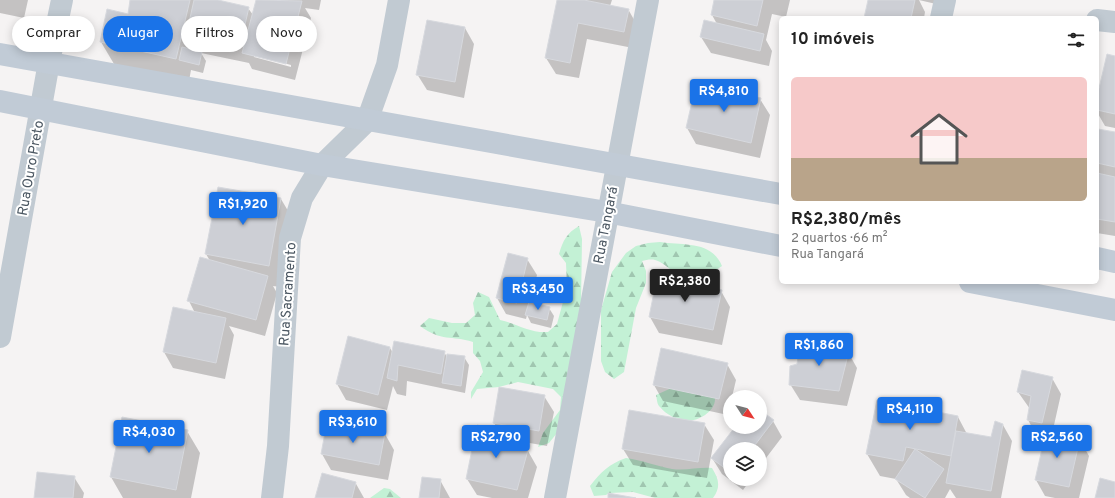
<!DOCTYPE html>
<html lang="pt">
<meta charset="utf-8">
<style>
:root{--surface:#fff;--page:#f6f6f6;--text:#222;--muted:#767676;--accent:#1a73e8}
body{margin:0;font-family:Overpass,sans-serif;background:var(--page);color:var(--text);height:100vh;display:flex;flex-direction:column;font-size:15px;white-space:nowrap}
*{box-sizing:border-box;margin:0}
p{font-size:13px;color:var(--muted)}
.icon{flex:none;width:22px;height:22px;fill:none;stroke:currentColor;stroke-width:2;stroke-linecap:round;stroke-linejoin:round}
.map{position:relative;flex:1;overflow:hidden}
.details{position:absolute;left:779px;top:16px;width:320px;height:268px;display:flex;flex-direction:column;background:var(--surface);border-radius:6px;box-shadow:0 2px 10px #0003}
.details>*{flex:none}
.hud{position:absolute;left:12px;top:16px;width:380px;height:36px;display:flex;gap:8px}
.needle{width:26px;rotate:126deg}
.buttons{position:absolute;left:723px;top:390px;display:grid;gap:8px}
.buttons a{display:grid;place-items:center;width:44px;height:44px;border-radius:50%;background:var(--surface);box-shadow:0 2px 10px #0003;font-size:20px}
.price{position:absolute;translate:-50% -34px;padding:0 9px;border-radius:4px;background:var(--accent);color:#fff;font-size:13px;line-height:26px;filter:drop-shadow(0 1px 2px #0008)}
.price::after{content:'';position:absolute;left:50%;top:24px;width:12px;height:9px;margin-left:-6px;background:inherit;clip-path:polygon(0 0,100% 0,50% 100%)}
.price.on{background:#222;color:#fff}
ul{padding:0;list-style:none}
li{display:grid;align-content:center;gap:8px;height:212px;padding:0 12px}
li span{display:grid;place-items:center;height:124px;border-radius:6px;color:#555}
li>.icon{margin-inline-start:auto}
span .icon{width:72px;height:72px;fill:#fffc;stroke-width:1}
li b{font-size:17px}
h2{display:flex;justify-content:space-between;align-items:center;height:48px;padding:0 12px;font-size:17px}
.pill{padding:0 14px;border-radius:18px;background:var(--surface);box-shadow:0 2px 10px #0003;font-size:14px;line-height:36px}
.pill.on{background:var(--accent);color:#fff}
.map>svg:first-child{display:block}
</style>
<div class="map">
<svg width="1115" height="498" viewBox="0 0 1115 498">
<defs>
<pattern id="forest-firs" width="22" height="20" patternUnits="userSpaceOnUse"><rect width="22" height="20" fill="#c3f1d5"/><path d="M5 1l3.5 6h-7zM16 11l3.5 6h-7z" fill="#a0c6b0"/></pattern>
</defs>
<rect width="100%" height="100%" fill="#f5f3f3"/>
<path fill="url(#forest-firs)" d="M579 226 582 239 581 304 557 433 549 443 538 447 543 433 560 410 561 397 553 389 518 382 499 387 477 389 471 399V410V392L483 372 480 361 473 353V342C451 335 442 342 420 326L429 318 452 323H466L475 315 473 303 478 292 489 297 500 320C518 324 529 333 548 332L557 324 567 287 566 263 559 254C563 240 567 233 579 226Z
M660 242C684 246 711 240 722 266 708 276 689 282 673 271 668 268 661 261 655 260 651 259 646 260 642 261L646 271V283L636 308 624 372 614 379 605 372 601 361V310L608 286 612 272 626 253 636 246 648 243Z
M676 386 712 387C713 391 715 396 715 399 715 412 698 421 687 421 679 421 665 414 660 407 657 405 657 399 656 395Z
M626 458C642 460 656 466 672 469 685 471 699 467 712 468 719 479 721 487 713 498H655L633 492 609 493 606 495 594 496 590 486C601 472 609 464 626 458Z
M384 488 390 489 401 498H370Z"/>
<path fill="#0003" fill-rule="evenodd" d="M0 0H28L24 18 0 13Z
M138 0H213L248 8 253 15 257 0H321L319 10 305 8 311 18 295 80 252 69 249 63 201 53 206 61 203 73 191 70 189 81 114 64 101 42 128 15ZM254 55 291 65V67L254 57Z
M558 0H612L610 6 628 9 637 25 633 48 587 39 579 78 556 74 546 58Z
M715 0H790L786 17 772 14 766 40 772 51 769 66 711 53 701 37 717 24 712 15Z
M869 0H936V4L919 0 925 12 924 18H865Z
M465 28 474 44 464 98 427 90 417 74Z
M1115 57V128L1105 126 1097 112V102Z
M760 99 770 115 760 158 696 144 687 128Z
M1099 130 1115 133V236L1097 233V174L1100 175 1097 170V139Z
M281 199 294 221 281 287 273 286 277 293 265 336 229 326 234 335 225 379 173 368 164 352 195 313 189 301 210 261 206 254Z
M527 259 537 275 530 303 549 308 554 316 551 328 531 323 527 315 526 319 506 314 497 298Z
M721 291 730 307 722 345 659 333 650 317Z
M390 348 393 353 444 352 447 357H464L469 365 465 393 407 381 406 396 397 394 393 386 387 410 346 400 337 384Z
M848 352 857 368 847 406 800 400 790 384Z
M727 364 736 380 732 397H730L728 415 663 401 654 385Z
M1052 378 1061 394 1052 434 1080 440 1089 456 1079 498H1055L1045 496 1036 480 1046 438 1037 436 1028 420 1030 409 1018 392Z
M544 396 554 412 547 446 518 441 523 450 528 451 537 467 528 498H492L477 495 467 479 499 431 494 423Z
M878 402 958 417 967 434 992 438 1003 425 1012 441 1001 498H956L950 489 945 498H910L906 495 896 479 880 476 867 454Z
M760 411 773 421 782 437 760 466V449H730V479H751L743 490 722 474 712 458 736 427H760Z
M704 424 714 440 707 478 633 465 623 449Z
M187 431 200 453 191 498H123L111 477Z
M385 434 394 450 388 480 331 470 322 454Z
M74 477 84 493 83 498H35Z
M440 480 450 498H420Z
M355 482 364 498H316Z"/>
<path fill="#cdcfd5" stroke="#d7d9de" d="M130 0H190L176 59 100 42 107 9 128 14Z
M194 0H218L249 7 240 47 186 36Z
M256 0 302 1 286 64 242 53Z
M557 0H584L629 9 624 32 578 23 570 63 545 58Z
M714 0H763L757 26 711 15Z
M868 0H915L911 18H864Z
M427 20 465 27 455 82 416 75Z
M704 20 764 34 760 51 700 37Z
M182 47 202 52 199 65 179 60Z
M1107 54 1115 56V114L1097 110V97Z
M696 84 761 98 751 143 686 128Z
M1098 129 1115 132V167L1097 163Z
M1097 173 1115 177V222L1097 219Z
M218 187 281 198 269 266 205 254Z
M508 253 528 258 517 303 496 298Z
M200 257 268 276 256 320 187 301Z
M657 277 722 290 713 330 649 317Z
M529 302 550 307 547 320 525 315Z
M173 307 226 318 216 363 163 352Z
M348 336 390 347 378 395 336 384Z
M394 341 445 351 441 374 398 365 397 381 387 378Z
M800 342 849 351 839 391 789 385 790 366 797 364Z
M661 348 728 363 719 399 653 385Z
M447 354 465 356 461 386 442 383Z
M1022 370 1053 377 1042 423 1027 420 1031 396 1017 392Z
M499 387 545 395 539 431 493 423Z
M877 400 958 416 951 456 906 447 903 461 866 454Z
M629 410 705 423 698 462 622 449Z
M760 410 774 420 752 449H730V472L711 458 735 427H760Z
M122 417 188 430 176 490 110 477Z
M995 421 1003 424 991 491 946 483 956 431 991 437Z
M327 422 385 433 379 465 321 454Z
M477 425 515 434 511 446 528 450 517 490 466 479Z
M1046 431 1080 439 1069 487 1035 480Z
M915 449 944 469 925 498 895 479Z
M37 472 75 476 73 498H34Z
M322 473 356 482 352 498H315Z
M422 477 441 479 439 498H419Z
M1100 478 1115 482V498H1095Z
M608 493 636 498H608Z"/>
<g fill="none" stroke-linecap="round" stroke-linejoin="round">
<path stroke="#c1cad2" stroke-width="22" d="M941 18 945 0
M1097 20 1115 22
M0 337 49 62 62 0
M272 498 278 446 290 238 302 198 322 165 367 121 387 65 399 0
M555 498 648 0"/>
<path stroke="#c1cbd6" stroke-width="22" d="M0 54 781 194
M0 101 322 165 607 212 781 246
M1097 258 1115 262
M970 282 1115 310"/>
</g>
<g text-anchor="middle" stroke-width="4" stroke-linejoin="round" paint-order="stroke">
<g font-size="14" fill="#4a5661" stroke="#fff">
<text transform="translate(30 168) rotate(-80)" y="5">Rua Ouro Preto</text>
<text transform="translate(605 225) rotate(-79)" y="5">Rua Tangará</text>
<text transform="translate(287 294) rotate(-86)" y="5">Rua Sacramento</text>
</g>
</g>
</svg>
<div class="buttons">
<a><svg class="needle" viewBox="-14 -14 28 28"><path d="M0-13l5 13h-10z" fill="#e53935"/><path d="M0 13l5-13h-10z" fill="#767676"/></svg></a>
<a><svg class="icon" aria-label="layers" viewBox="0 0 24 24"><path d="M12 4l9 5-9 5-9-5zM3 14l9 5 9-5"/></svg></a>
</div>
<b class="price" style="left:724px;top:113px">R$4,810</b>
<b class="price" style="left:243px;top:226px">R$1,920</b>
<b class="price on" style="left:685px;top:303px">R$2,380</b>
<b class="price" style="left:538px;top:311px">R$3,450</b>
<b class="price" style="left:819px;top:367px">R$1,860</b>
<b class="price" style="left:910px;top:431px">R$4,110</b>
<b class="price" style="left:353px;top:444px">R$3,610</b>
<b class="price" style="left:149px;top:454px">R$4,030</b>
<b class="price" style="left:496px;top:459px">R$2,790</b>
<b class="price" style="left:1057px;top:459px">R$2,560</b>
<div class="hud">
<a class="pill">Comprar</a>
<a class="pill on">Alugar</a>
<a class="pill">Filtros</a>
<a class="pill">Novo</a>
</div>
<section class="details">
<h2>10 imóveis<svg class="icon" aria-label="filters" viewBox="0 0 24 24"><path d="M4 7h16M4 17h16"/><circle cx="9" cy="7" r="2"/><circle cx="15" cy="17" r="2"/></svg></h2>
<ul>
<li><span style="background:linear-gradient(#f6c9c9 65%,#b9a48a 0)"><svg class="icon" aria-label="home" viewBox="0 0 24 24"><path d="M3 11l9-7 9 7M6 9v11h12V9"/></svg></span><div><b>R$2,380/mês</b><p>2 quartos · 66 m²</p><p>Rua Tangará</p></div></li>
</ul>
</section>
</div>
